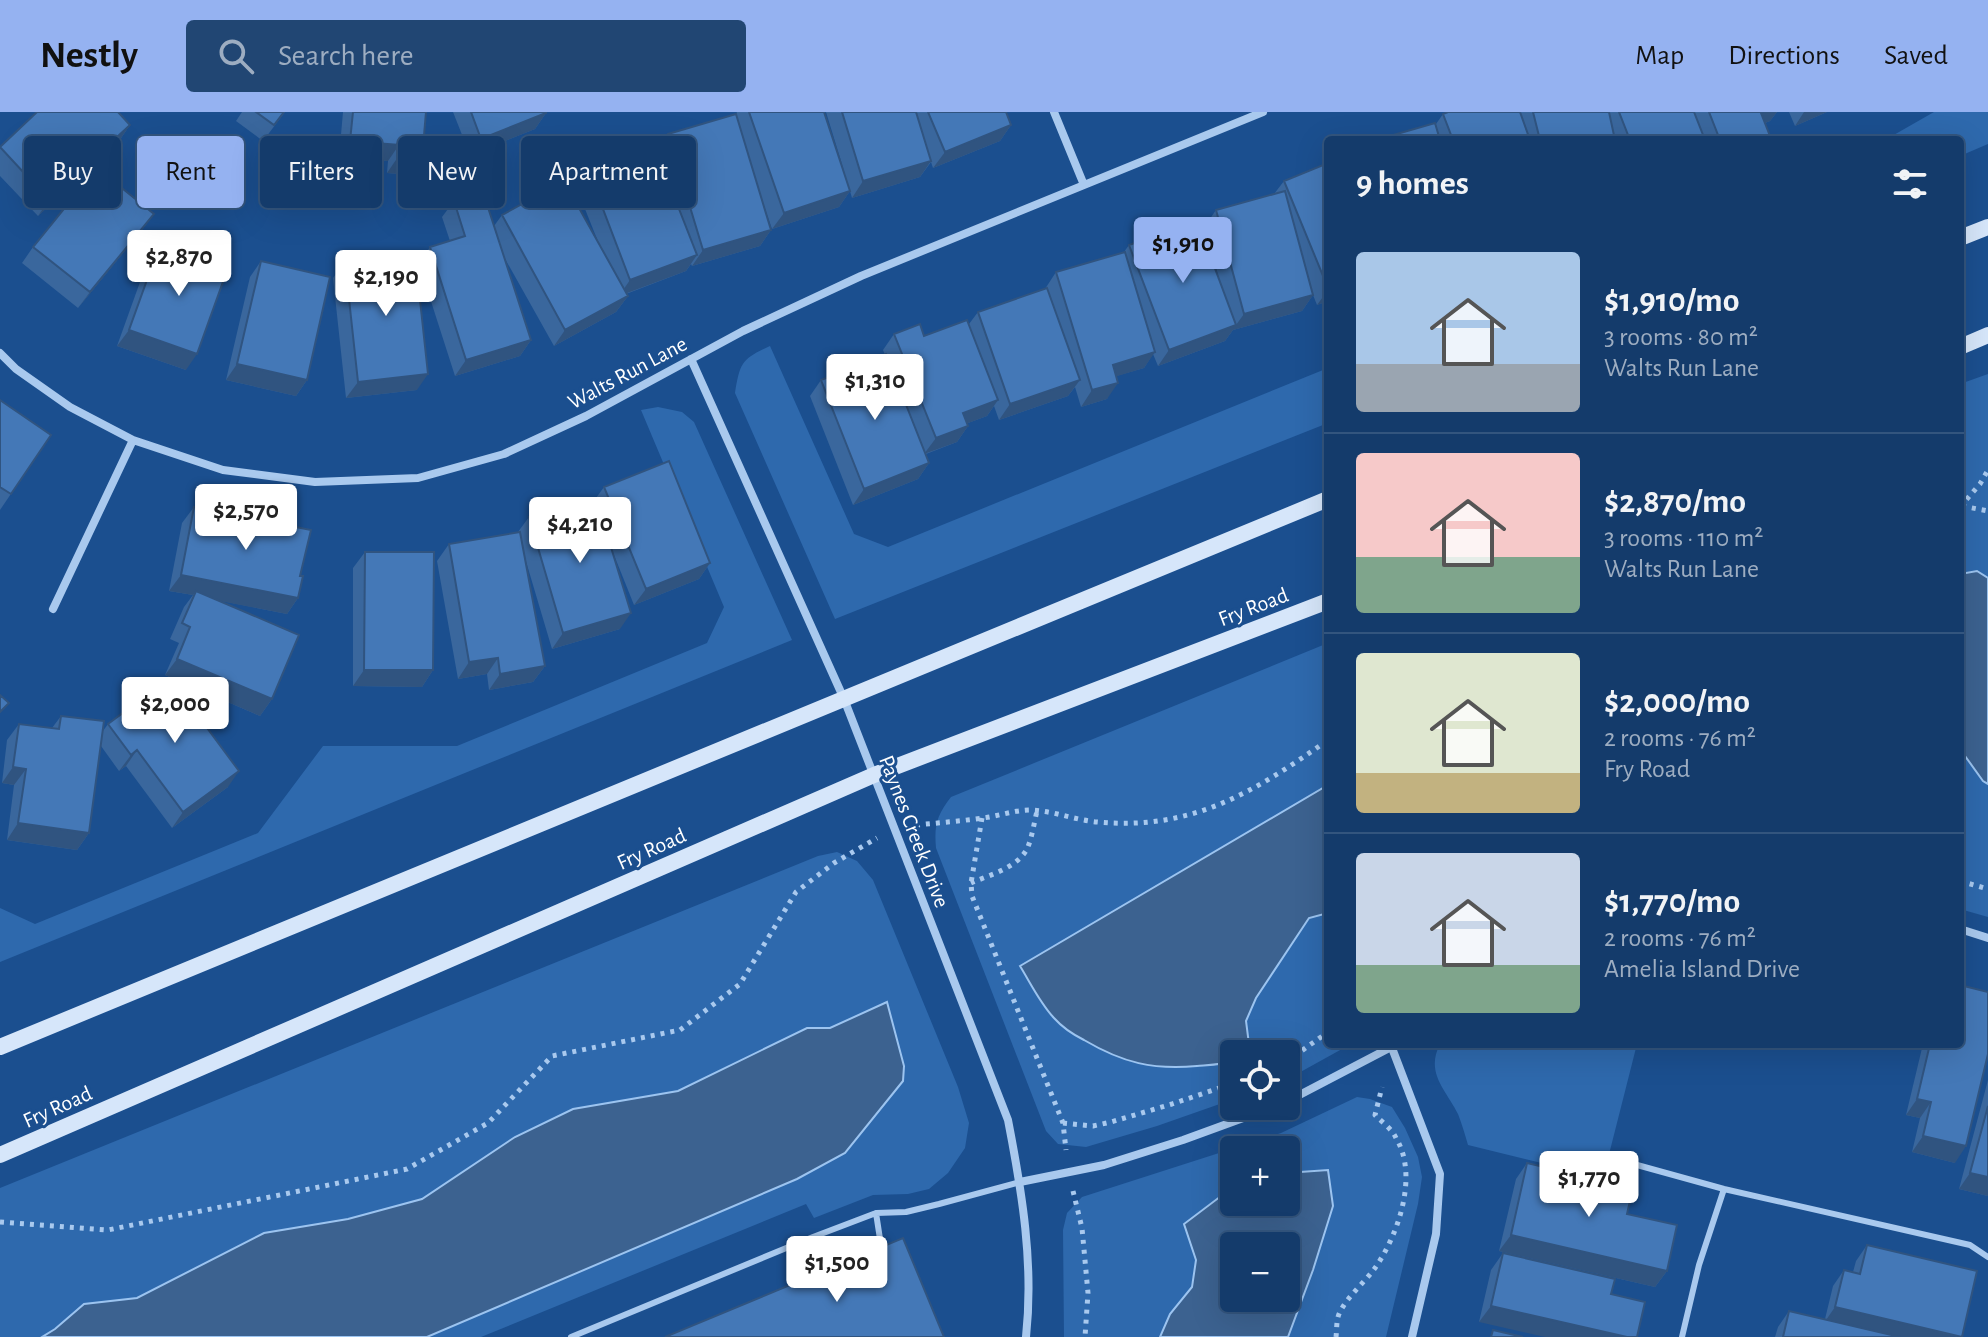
<!DOCTYPE html>
<meta charset="utf-8">
<style>
:root{--surface:#143b6b;--page:#214673;--text:#f1f3f6;--muted:#9dadc1;--line:#33557e;--accent:#95b2f1}
body{margin:0;font-family:"Alegreya Sans",sans-serif;background:var(--page);color:var(--text);height:100vh;display:flex;flex-direction:column;font-size:30px;white-space:nowrap}
*{box-sizing:border-box;margin:0}
p{font-size:26px;color:var(--muted)}
.icon{flex:none;width:44px;height:44px;fill:none;stroke:currentColor;stroke-width:2;stroke-linecap:round;stroke-linejoin:round}
.map{position:relative;flex:1;overflow:hidden}
.drawer{position:absolute;left:1324px;top:24px;width:640px;height:912px;display:flex;flex-direction:column;background:var(--surface);border-radius:8px;box-shadow:0 8px 32px #0002,0 0 0 2px var(--line)}
.drawer>*{flex:none}
.guide{position:absolute;left:24px;top:24px;width:760px;height:72px;display:flex;gap:16px}
.buttons{position:absolute;left:1220px;top:928px;display:grid;gap:16px}
.buttons a{display:grid;place-items:center;width:80px;height:80px;border-radius:8px;background:var(--surface);box-shadow:0 8px 32px #0002,0 0 0 2px var(--line);font-size:40px}
.price{position:absolute;translate:-50% -68px;padding:0 18px;border-radius:8px;background:#fff;color:#222;font-size:26px;line-height:52px;filter:drop-shadow(0 2px 4px #0008)}
.price::after{content:'';position:absolute;left:50%;top:48px;width:24px;height:18px;margin-left:-12px;background:inherit;clip-path:polygon(0 0,100% 0,50% 100%)}
.price.current{background:var(--accent);color:#111}
ul{padding:0;list-style:none}
li{display:flex;align-items:center;gap:24px;height:200px;padding:0 32px}
li+li{border-top:2px solid var(--line)}
li span{display:grid;place-items:center;flex:none;width:224px;height:160px;border-radius:8px;color:#555}
li>.icon{margin-inline-start:auto}
span .icon{width:96px;height:96px;fill:#fffc;stroke-width:1}
li b{font-size:34px}
h2{display:flex;justify-content:space-between;align-items:center;height:96px;padding:0 32px;font-size:34px}
.chip{padding:0 28px;border-radius:8px;background:var(--surface);box-shadow:0 8px 32px #0002,0 0 0 2px var(--line);font-size:28px;line-height:72px}
.chip.current{background:var(--accent);color:#111}
header{display:flex;align-items:center;gap:48px;box-sizing:border-box;height:112px;padding:0 40px;background:var(--accent);color:#111}
header strong{font-size:38px}
nav{display:flex;gap:44px;margin-inline-start:auto;font-size:28px}
.search{width:560px;height:72px;background:var(--page);display:flex;align-items:center;gap:20px;box-sizing:border-box;padding:0 28px;border-radius:8px;color:var(--muted);font-size:30px}
.map>svg:first-child{display:block}
</style>
<header>
<strong>Nestly</strong>
<div class="search"><svg class="icon" aria-label="search" viewBox="0 0 24 24"><circle cx="10" cy="10" r="6"/><path d="M15 15l6 6"/></svg>Search here</div>
<nav><a>Map</a><a>Directions</a><a>Saved</a></nav>
</header>
<div class="map">
<svg width="1988" height="1225" viewBox="0 0 1988 1225">
<rect width="100%" height="100%" fill="#1b4f8f"/>
<path fill="#2e69ad" d="M1934 0H1988V32L1960 44V28H1885Z
M770 234 854 422 888 435 1328 256V311L835 507 735 281C740 250 742 247 770 234Z
M1988 262V805L1960 797V272Z
M658 295 682 300 694 310 792 528 0 850V796L35 812 258 721 323 634H457L707 531 724 495 641 298Z
M1328 531V932H1351L1286 968V942H1234V987L1157 1014 1086 1035 1058 1032 1046 1019 936 736C934 713 937 703 951 685Z
M837 740 857 749 873 768 958 975 969 1011 965 1036 948 1061 929 1077 908 1082 873 1083 814 1106 806 1092 481 1225H0V1076L818 744Z
M1440 932H1637L1603 1066 1468 1033C1465 1023 1462 1012 1458 1002 1446 978 1425 961 1440 932Z
M1357 985 1370 987 1392 995 1405 1016 1418 1045 1422 1065 1418 1092 1386 1225H1288L1313 1158 1333 1094 1328 1059 1286 1061V1038H1234V1077L1225 1081 1184 1112 1196 1148 1191 1175 1170 1202 1160 1225H1064L1063 1118 1067 1101 1082 1085 1281 1021Z"/>
<path fill="#3c6290" stroke="#9cc4f0" stroke-width="2" fill-rule="evenodd" d="M1977 459 1988 466V672L1983 669 1960 637V462Z
M1328 673V801L1309 806 1256 886 1246 909 1250 940 1246 942H1234V948C1223 953 1209 953 1197 954 1153 958 1123 951 1084 928 1074 923 1062 915 1054 906 1040 891 1031 872 1020 854Z
M887 890 904 954 903 969 845 1041 797 1067 427 1225H42L55 1217 84 1192 137 1186 264 1121 348 1107 422 1087 515 1025 573 997 678 979 807 916H830Z
M1328 1058 1333 1094 1313 1158 1288 1225H1160L1170 1202 1192 1175 1196 1148 1184 1112 1225 1081 1234 1077V1090H1286V1061ZM1234 1134H1286V1186H1234Z"/>
<g fill="none" stroke-linecap="round" stroke-linejoin="round">
<path stroke="#a9c9ee" stroke-width="5" stroke-dasharray="4 6" stroke-linecap="butt" d="M1962 394 1988 399
M1960 395 1980 372 1988 358
M982 706 971 771 972 784 1063 1011 1066 1038
M916 713C938 711 961 709 983 706 999 704 1014 698 1031 698 1054 699 1075 708 1097 710 1192 719 1254 680 1328 628
M1960 769 1988 777
M971 771C989 763 1017 756 1027 737 1032 726 1034 711 1037 699
M1286 950 1328 920
M1063 1011 1093 1014 1111 1010 1172 992 1234 971
M1073 1079 1082 1116 1088 1181 1085 1225
M0 1110 108 1118 407 1057 488 1011 552 944 680 918 740 872 796 780 834 751 877 726
M1336 1225C1337 1217 1336 1207 1340 1200 1348 1184 1364 1171 1375 1156 1398 1123 1419 1064 1396 1026 1392 1017 1382 1010 1375 1003L1382 975"/>
<path stroke="#a9c9ee" stroke-width="6" d="M1619 1048 1724 1077 1970 1133 1988 1145
M876 1101 882 1140
M571 1225 813 1125 876 1101 906 1100 939 1092 1020 1070
M1682 1225 1699 1153 1724 1077"/>
<path stroke="#a9c9ee" stroke-width="8" d="M1054 0 1084 73
M0 241 16 257 70 295 133 328 223 358 315 370 418 366 504 342 586 304 743 219 861 164 1263 0
M691 247 844 587 1008 1008C1022 1080 1034 1152 1026 1225
M53 497 133 328
M1960 817 1988 826
M1392 936 1440 1062 1436 1122 1412 1225
M1286 990 1397 932
M1020 1070 1104 1053 1183 1028 1276 994"/>
<path stroke="#d6e6fa" stroke-width="16" d="M1960 126 1988 115
M1960 235 1988 223
M0 935 1328 387
M0 1043 874 663 1328 489"/>
</g>
<path fill="#3a679d" d="M242 0H285L263 29 236 9Z
M343 0H426L422 47 411 63 387 61 388 49 339 45Z
M453 0H546V1L535 17 470 43Z
M737 0H824L845 62 826 0H1006L1011 13 1000 29 933 56 931 50 920 65 852 86 850 79 839 95 772 117 759 79 771 118 760 134 692 154 691 152 686 159 626 182 628 184 616 200 554 234 504 145 531 228 520 244 455 264 419 152 430 135 450 129 442 105 454 89 494 114 502 103 599 132 583 92 595 76 661 51 657 38 668 22 736 2Z
M1448 0H1777L1770 9 1765 11 1767 28H1376L1436 12 1443 2Z
M1789 0H1827L1795 14Z
M130 13 119 29 38 104 0 64V35Z
M1328 51V189L1317 193 1313 183 1302 199 1233 218 1225 229 1158 254 1153 242 1144 256 1116 264 1107 287 1081 295 1075 275 1068 284 999 308 994 294 987 304 968 311V314L957 330 926 342 929 351 918 367 853 393 810 284 821 268 885 243 883 238 894 222 924 224 969 212 978 200 1045 177 1056 160 1124 140 1129 133 1219 167 1205 114 1216 98 1274 82 1284 69Z
M154 102 142 118 78 196 22 151 33 135Z
M161 129 186 258 117 234 149 145Z
M261 149 307 268 296 284 226 268 250 165Z
M345 150 417 278 346 286 333 166Z
M0 288 51 323 0 398Z
M604 375 710 451 699 467 634 493 612 438 620 517 552 537 525 446 545 554 533 570 489 578 487 562 458 567 437 449 449 432 518 420 529 405 596 386Z
M194 395 300 464 298 486 287 502 217 488 272 587 260 604 165 563 179 531 170 527 184 495 193 483 169 479 182 411Z
M365 440 433 558 422 575 353 574V456Z
M61 604 103 619 108 612 228 675 172 716 126 654 119 659 101 634 89 721 77 738 7 728 14 673 2 671 7 628 19 612 52 616Z
M1923 932H1960L1955 1051 1912 1040 1920 1006 1906 1003Z
M1988 968V1084L1959 1077Z
M1527 1051 1627 1102 1667 1159 1655 1175 1499 1139 1516 1067Z
M1867 1133 1962 1225H1775L1778 1215 1789 1199 1825 1207 1833 1174 1844 1158 1853 1160 1856 1149Z
M1503 1141 1615 1167 1479 1210 1491 1158Z"/>
<path fill="#305480" d="M1763 0H1777L1770 9 1749 17 1761 1Z
M1804 0H1827L1795 14Z
M546 1 535 17 470 43 481 27Z
M130 13 119 29 38 104 49 88Z
M1011 13 1000 29 933 56 945 40Z
M350 29 399 33 388 49 339 45Z
M398 45 422 47 411 63 387 61Z
M931 49 920 65 852 86 863 69Z
M850 79 839 95 772 117 784 101Z
M154 102 142 118 78 196 90 180Z
M771 118 760 134 692 154 703 138Z
M697 143 686 159 619 184 630 168Z
M1328 178V189L1317 193Z
M1313 183 1302 199 1233 218 1225 229 1158 254 1169 238 1236 213 1244 202Z
M628 184 616 200 554 234 565 218Z
M129 218 197 242 186 258 117 234Z
M531 228 520 244 455 264 466 248Z
M1155 240 1144 256 1101 269 1113 253Z
M237 252 307 268 296 284 226 268Z
M428 262 417 278 346 286 358 270Z
M1080 268 1068 284 999 308 1010 292Z
M1118 271 1107 287 1081 295 1092 278Z
M998 288 987 304 952 317 963 301Z
M968 314 957 330 924 342 936 326Z
M929 351 918 367 853 393 864 377Z
M710 451 699 467 634 493 646 477Z
M181 463 298 486 287 502 194 484 196 479 193 483 169 479Z
M631 501 620 517 552 537 563 521Z
M498 546 487 562 458 567 469 550Z
M177 547 272 587 260 604 165 563Z
M545 554 533 570 489 578 500 562Z
M364 558H433L422 575 353 574Z
M137 638 126 654 119 659 131 643Z
M13 655 26 657 14 673 2 671Z
M239 659 228 675 172 716 183 700Z
M18 711 89 721 77 738 7 728Z
M1917 987 1931 990 1920 1006 1906 1003Z
M1923 1024 1966 1034 1955 1051 1912 1040Z
M1970 1061 1988 1065V1084L1959 1077Z
M1511 1123 1667 1159 1655 1175 1499 1139Z
M1491 1194 1627 1225H1545L1479 1210Z
M1835 1195 1959 1225H1881L1824 1211Z"/>
<path fill="#4478b7" stroke="#305480" stroke-width="2" d="M37 0H118L130 13 49 88 0 35Z
M256 0H284L274 13Z
M353 0H426L422 47 398 45 399 33 350 29Z
M471 0H546V1L481 27Z
M749 0H824L850 79 784 101Z
M842 0H916L931 49 863 69Z
M928 0H1006L1011 13 945 40Z
M1448 0H1520L1530 28H1453L1443 2Z
M1533 0H1609L1615 28H1540Z
M1619 0H1694L1705 28H1630Z
M1709 0H1763L1761 1 1770 24 1759 28H1720Z
M736 2 771 118 703 138 668 22Z
M1435 11 1440 28H1376Z
M661 51 697 143 630 168 595 76Z
M1328 51V176L1284 69Z
M97 56 154 102 90 180 33 135Z
M564 69 628 184 565 218 502 103Z
M1285 79 1313 183 1244 202 1216 98Z
M483 80 531 228 466 248 430 135 465 124 454 89Z
M1197 108 1236 213 1169 238 1129 133Z
M161 129 229 153 197 242 129 218Z
M1125 140 1155 240 1113 253 1118 271 1092 278 1056 160Z
M415 142 428 262 358 270 345 150Z
M261 149 330 165 307 268 237 252Z
M1047 176 1080 268 1010 292 978 200Z
M967 208 998 288 963 301 968 314 936 326 894 222 920 212 924 224Z
M886 242 929 351 864 377 821 268Z
M0 288 51 323 11 382 0 375Z
M669 349 710 451 646 477 604 375Z
M596 386 631 501 563 521 529 405Z
M194 395 311 418 300 464H303L298 486 181 463Z
M520 420 545 554 500 562 498 546 469 550 449 432Z
M365 440H434L433 558H364Z
M196 479 299 523 272 587 177 547 190 515 182 511Z
M170 566 239 659 183 700 137 638 131 643 108 612Z
M0 583 9 591 0 600Z
M61 604 104 609 89 721 18 711 26 657 13 655 19 612 59 617Z
M1960 873 1988 880V942L1966 1034 1923 1024 1931 990 1917 987 1930 932H1960Z
M1988 994V1065L1970 1061Z
M1527 1051 1633 1076 1627 1102 1677 1113 1667 1159 1511 1123Z
M903 1126 944 1225H665Z
M1867 1133 1977 1159 1962 1225 1835 1195 1844 1158 1860 1162Z
M1503 1141 1615 1167 1611 1182 1645 1190 1637 1225H1627L1491 1194Z
M1789 1199 1900 1225H1783Z
M1493 1218 1523 1225H1491Z"/>
<g text-anchor="middle" stroke-width="6" stroke-linejoin="round" paint-order="stroke">
<g font-size="22" fill="#fff" stroke="#1b4f8f">
<text transform="translate(627 260) rotate(-28)" y="8">Walts Run Lane</text>
<text transform="translate(1253 494) rotate(-21)" y="8">Fry Road</text>
<text transform="translate(915 719) rotate(69)" y="8">Paynes Creek Drive</text>
<text transform="translate(651 736) rotate(-24)" y="8">Fry Road</text>
<text transform="translate(57 994) rotate(-24)" y="8">Fry Road</text>
</g>
</g>
</svg>
<div class="buttons">
<a><svg class="icon" aria-label="locate" viewBox="0 0 24 24"><circle cx="12" cy="12" r="6"/><path d="M12 2v4M12 18v4M2 12h4M18 12h4"/></svg></a>
<a>+</a>
<a>−</a>
</div>
<b class="price current" style="left:1183px;top:173px">$1,910</b>
<b class="price" style="left:179px;top:186px">$2,870</b>
<b class="price" style="left:386px;top:206px">$2,190</b>
<b class="price" style="left:875px;top:310px">$1,310</b>
<b class="price" style="left:246px;top:440px">$2,570</b>
<b class="price" style="left:580px;top:453px">$4,210</b>
<b class="price" style="left:175px;top:633px">$2,000</b>
<b class="price" style="left:1589px;top:1107px">$1,770</b>
<b class="price" style="left:837px;top:1192px">$1,500</b>
<div class="guide">
<a class="chip">Buy</a>
<a class="chip current">Rent</a>
<a class="chip">Filters</a>
<a class="chip">New</a>
<a class="chip">Apartment</a>
</div>
<section class="drawer">
<h2>9 homes<svg class="icon" aria-label="filters" viewBox="0 0 24 24"><path d="M4 7h16M4 17h16"/><circle cx="9" cy="7" r="2"/><circle cx="15" cy="17" r="2"/></svg></h2>
<ul>
<li><span style="background:linear-gradient(#a9c7e8 70%,#9aa5b1 0)"><svg class="icon" aria-label="home" viewBox="0 0 24 24"><path d="M3 11l9-7 9 7M6 9v11h12V9"/></svg></span><div><b>$1,910/mo</b><p>3 rooms · 80 m²</p><p>Walts Run Lane</p></div></li>
<li><span style="background:linear-gradient(#f6c9c9 65%,#7fa58c 0)"><svg class="icon" aria-label="home" viewBox="0 0 24 24"><path d="M3 11l9-7 9 7M6 9v11h12V9"/></svg></span><div><b>$2,870/mo</b><p>3 rooms · 110 m²</p><p>Walts Run Lane</p></div></li>
<li><span style="background:linear-gradient(#dfe7d0 75%,#c2b280 0)"><svg class="icon" aria-label="home" viewBox="0 0 24 24"><path d="M3 11l9-7 9 7M6 9v11h12V9"/></svg></span><div><b>$2,000/mo</b><p>2 rooms · 76 m²</p><p>Fry Road</p></div></li>
<li><span style="background:linear-gradient(#c9d6e8 70%,#7fa58c 0)"><svg class="icon" aria-label="home" viewBox="0 0 24 24"><path d="M3 11l9-7 9 7M6 9v11h12V9"/></svg></span><div><b>$1,770/mo</b><p>2 rooms · 76 m²</p><p>Amelia Island Drive</p></div></li>
</ul>
</section>
</div>
